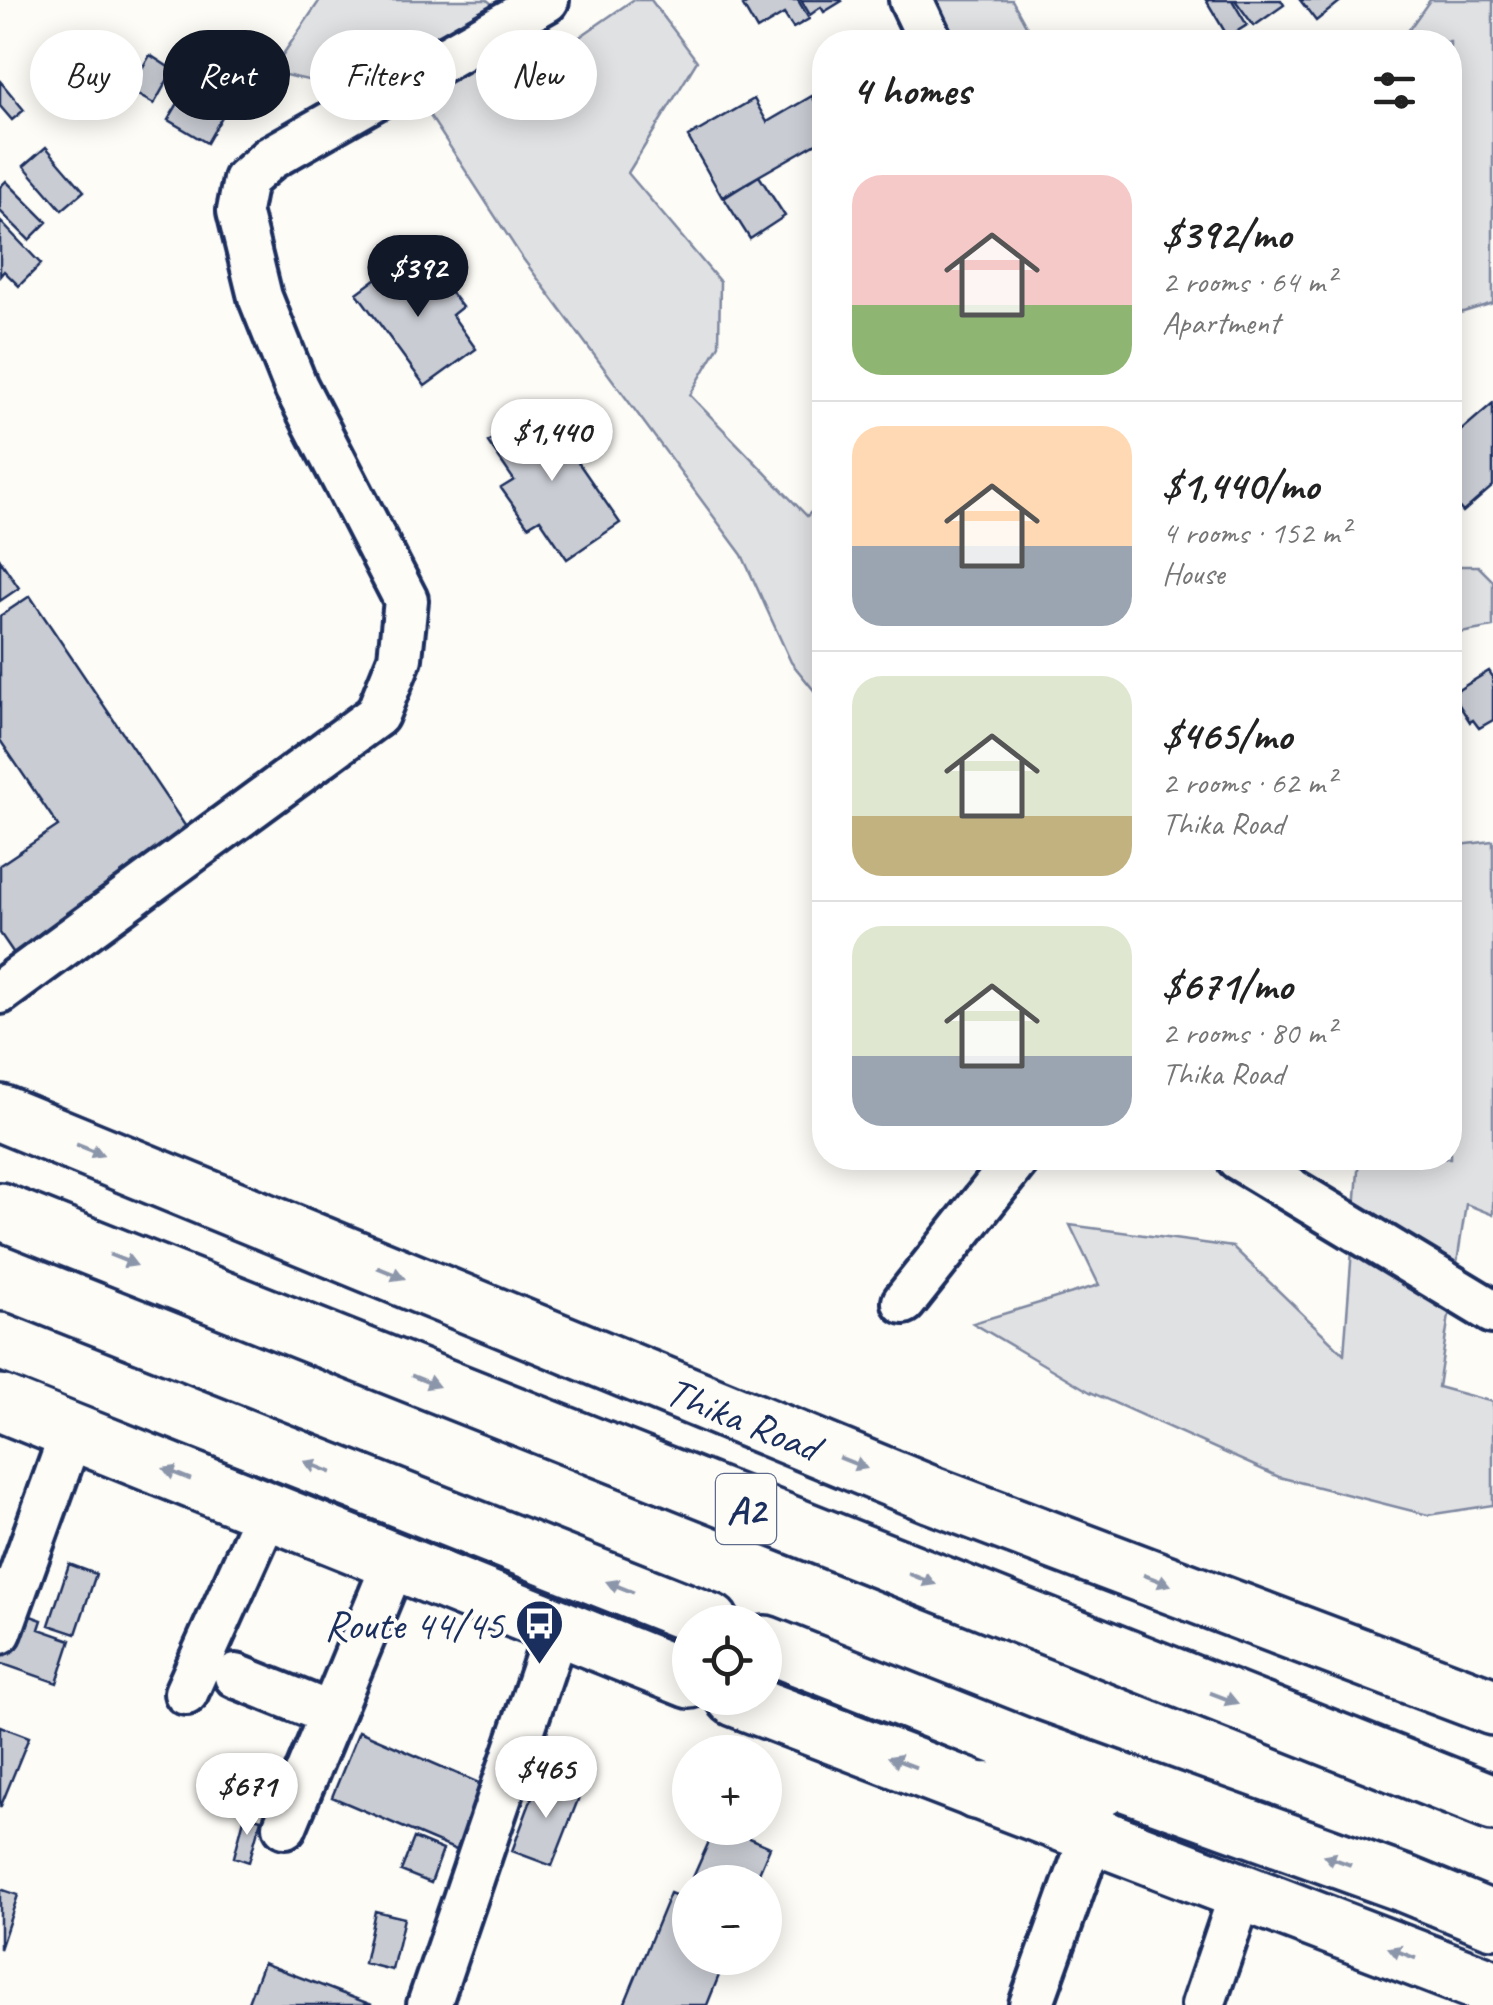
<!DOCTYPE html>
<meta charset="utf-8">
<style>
:root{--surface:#fff;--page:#f2f2f2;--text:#222;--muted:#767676;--line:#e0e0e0;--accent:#111827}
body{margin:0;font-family:Caveat,sans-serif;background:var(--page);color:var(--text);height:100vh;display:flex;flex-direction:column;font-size:38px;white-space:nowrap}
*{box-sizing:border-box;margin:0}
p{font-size:32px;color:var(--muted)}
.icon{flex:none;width:55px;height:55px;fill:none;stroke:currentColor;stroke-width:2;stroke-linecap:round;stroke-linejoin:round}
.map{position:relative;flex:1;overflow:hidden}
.drawer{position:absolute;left:812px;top:30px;width:650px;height:1140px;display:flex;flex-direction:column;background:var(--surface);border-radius:40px;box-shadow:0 5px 25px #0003}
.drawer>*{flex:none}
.top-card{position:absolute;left:30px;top:30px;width:632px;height:90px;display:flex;gap:20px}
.buttons{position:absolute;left:672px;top:1605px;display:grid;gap:20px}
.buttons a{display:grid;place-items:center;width:110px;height:110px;border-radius:50%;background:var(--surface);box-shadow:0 5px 25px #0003;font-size:50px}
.price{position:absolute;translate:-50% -85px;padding:0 22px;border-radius:35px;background:#fff;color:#222;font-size:32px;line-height:65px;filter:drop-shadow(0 2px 5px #0008)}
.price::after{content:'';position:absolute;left:50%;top:60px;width:30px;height:22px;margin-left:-15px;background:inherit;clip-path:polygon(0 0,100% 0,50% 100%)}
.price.active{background:var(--accent);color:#fff}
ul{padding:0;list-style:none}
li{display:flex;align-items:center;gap:30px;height:250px;padding:0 40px}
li+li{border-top:2px solid var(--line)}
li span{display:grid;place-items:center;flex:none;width:280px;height:200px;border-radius:30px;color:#555}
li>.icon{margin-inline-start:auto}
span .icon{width:120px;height:120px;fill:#fffc;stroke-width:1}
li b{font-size:42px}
h2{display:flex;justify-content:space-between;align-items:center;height:120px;padding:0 40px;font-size:42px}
.pill{padding:0 35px;border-radius:45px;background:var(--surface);box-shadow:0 5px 25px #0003;font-size:35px;line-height:90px}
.pill.active{background:var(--accent);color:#fff}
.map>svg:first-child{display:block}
</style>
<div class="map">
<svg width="1493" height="2005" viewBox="0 0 1493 2005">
<rect width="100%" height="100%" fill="#fdfcf7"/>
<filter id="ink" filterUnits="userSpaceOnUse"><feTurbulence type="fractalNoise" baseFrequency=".01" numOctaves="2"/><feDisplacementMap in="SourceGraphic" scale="20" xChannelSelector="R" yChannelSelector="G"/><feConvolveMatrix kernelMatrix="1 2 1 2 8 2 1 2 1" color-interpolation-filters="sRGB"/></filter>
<g filter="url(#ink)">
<path fill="#e0e1e3" stroke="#7e88a0" stroke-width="2.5" d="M320 0H487L555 54 633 0H651L697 61 628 173 720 282 719 345 690 395 807 516 825 499V704L791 662 742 555 521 256 423 105 271 72Z
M907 0H1012L1033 38 1041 42H922Z
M1430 0H1493V303L1450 316V42H1400Z
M1450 566H1478L1493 581V627L1450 635Z
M1493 841V1215L1466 1204 1438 1387 1493 1402V1505L1428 1515 1279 1477 1090 1392 973 1323 1099 1285 1070 1225 1233 1247 1344 1354 1359 1158H1450V846Z"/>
<path fill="#c9ccd3" stroke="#1b2f5e" stroke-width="2.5" d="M753 0H798L809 19 793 28 784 14 757 30 743 6Z
M801 0H841L842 1 824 12 821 7 810 15Z
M1206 0H1232L1247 25 1228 37Z
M1235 0H1281L1284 5 1254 26Z
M1300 0H1342L1316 21Z
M150 55 173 70 154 104 129 90Z
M0 81 24 110 12 120 0 106Z
M184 93 223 115 207 143 168 120Z
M812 96 825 120V138L722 197 688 137 754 99 767 122Z
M46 147 84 191 62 210 24 166Z
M759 176 785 216 750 239 724 198Z
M6 181 47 222 29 240 0 211V187Z
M0 221 41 264 19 286 4 271 0 276Z
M408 255 435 293 446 286 462 307 452 315 476 349 425 386 357 293Z
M1493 403V486L1463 512 1450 497V440Z
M540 407 620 523 567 559 540 519 528 526 501 488 514 480 488 442Z
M0 560 19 588 0 601Z
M30 596 194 839 17 958 0 933V865L58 826 0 740V616Z
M1489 671 1493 677V720L1479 728 1473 720 1470 722 1452 694Z
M69 1564 96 1574 76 1634 49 1625Z
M14 1610 42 1620 39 1629 71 1640 57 1683 0 1663Z
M0 1726 29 1737 0 1808Z
M359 1731 488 1787 461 1852 332 1797Z
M540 1776 581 1792 552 1866 512 1851Z
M245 1815 261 1819 249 1862 234 1857Z
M715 1828H725L770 1847 755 1882H691Z
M414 1838 443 1850 431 1883 401 1871Z
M0 1889 18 1895 0 1949Z
M670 1893 690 1901V1958H726L707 2005H624Z
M375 1911 404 1918 392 1970 364 1963Z
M263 1963 372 2005H247Z"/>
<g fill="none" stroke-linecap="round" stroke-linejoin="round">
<defs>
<path id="minor" d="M911 0 931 42
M0 992 377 715 400 658 406 600 296 387 260 297 239 211 245 180 270 158 547 0
M1238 1158 1493 1312
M904 1302 1018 1158
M0 1632 72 1432
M236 1676 331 1714
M186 1693 268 1511
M285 1826 394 1563
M429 2005 557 1629
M1031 2005 1092 1835
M1203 2005 1242 1891"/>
<path id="major" d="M0 1113 932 1495 1493 1707
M0 1403 690 1680
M735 1698 1493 1988"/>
<path id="highway" d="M0 1211 1493 1803
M0 1341 711 1622
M765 1644 1025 1747 1405 1884 1493 1920
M976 1791 1102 1788"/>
</defs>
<use href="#minor" stroke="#1b2f5e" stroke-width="50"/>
<use href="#major" stroke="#1b2f5e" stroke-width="62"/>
<use href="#highway" stroke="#1b2f5e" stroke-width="62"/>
<use href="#minor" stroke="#fdfcf7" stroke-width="42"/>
<use href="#major" stroke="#fdfcf7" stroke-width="55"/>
<use href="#highway" stroke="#fdfcf7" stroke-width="55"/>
</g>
<defs><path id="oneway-solid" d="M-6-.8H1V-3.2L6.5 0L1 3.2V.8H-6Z" transform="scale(2.5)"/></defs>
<g fill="#8c96aa">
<use href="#oneway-solid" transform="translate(90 1150) rotate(22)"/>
<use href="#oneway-solid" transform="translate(123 1260) rotate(22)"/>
<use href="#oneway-solid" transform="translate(391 1273) rotate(22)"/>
<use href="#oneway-solid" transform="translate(425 1381) rotate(22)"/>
<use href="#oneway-solid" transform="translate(853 1463) rotate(22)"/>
<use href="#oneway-solid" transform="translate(318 1467) rotate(-158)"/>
<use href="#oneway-solid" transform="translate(177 1474) rotate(-158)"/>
<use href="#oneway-solid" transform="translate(922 1579) rotate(22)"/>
<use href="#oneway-solid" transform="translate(1157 1580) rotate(21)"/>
<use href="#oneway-solid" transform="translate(620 1587) rotate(-158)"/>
<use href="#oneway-solid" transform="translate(1224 1698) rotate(21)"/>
<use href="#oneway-solid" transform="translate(902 1762) rotate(-159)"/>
<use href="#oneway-solid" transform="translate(1337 1860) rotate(-160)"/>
<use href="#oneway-solid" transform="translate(1402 1953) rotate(-159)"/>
</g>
</g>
<defs>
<symbol id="bus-pin" viewBox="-11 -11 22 30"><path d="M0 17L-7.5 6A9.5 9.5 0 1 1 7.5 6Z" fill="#1b2f5e" stroke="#fdfcf7"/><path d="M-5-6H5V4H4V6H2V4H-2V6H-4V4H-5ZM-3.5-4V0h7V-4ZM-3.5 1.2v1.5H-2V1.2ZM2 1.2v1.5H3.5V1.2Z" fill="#fff"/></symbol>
</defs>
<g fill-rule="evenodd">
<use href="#bus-pin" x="512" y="1596" width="55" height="75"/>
</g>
<g text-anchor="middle" stroke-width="8" stroke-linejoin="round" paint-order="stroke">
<rect fill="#fdfcf7" stroke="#5f6c8c" stroke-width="2.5" x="716" y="1474" width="60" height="70" rx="8"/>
<g font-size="40" font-weight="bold" fill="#1b2f5e">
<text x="746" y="1523">A2</text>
</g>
<g font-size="42" fill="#1b2f5e" stroke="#fdfcf7">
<text transform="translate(743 1418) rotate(22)" y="15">Thika Road</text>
</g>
<g font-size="42" fill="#1b2f5e" stroke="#fdfcf7" text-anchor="end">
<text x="504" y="1639">Route 44/45</text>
</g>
</g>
</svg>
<div class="buttons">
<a><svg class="icon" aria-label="locate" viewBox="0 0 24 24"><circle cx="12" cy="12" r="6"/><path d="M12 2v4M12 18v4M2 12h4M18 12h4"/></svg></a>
<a>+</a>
<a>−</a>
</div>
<b class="price active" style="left:418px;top:320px">$392</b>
<b class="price" style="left:552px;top:484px">$1,440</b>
<b class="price" style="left:546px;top:1821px">$465</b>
<b class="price" style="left:247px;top:1838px">$671</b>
<div class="top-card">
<a class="pill">Buy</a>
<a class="pill active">Rent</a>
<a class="pill">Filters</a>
<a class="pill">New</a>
</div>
<section class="drawer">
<h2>4 homes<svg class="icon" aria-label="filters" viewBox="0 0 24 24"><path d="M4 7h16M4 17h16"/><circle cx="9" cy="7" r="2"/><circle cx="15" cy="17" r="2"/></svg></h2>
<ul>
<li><span style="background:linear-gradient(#f6c9c9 65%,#8fb573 0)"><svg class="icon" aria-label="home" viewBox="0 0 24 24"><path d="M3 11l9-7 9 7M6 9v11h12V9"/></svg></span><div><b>$392/mo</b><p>2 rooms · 64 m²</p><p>Apartment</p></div></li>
<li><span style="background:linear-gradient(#ffd9b3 60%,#9aa5b1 0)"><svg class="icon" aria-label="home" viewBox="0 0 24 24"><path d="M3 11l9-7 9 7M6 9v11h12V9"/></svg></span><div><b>$1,440/mo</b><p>4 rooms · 152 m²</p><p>House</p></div></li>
<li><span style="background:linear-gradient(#dfe7d0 70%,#c2b280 0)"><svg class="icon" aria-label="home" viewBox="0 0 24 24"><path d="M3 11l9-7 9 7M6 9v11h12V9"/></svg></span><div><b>$465/mo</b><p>2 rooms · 62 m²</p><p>Thika Road</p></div></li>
<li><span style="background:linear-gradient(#dfe7d0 65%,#9aa5b1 0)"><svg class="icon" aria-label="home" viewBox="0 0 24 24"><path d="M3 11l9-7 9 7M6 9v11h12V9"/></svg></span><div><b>$671/mo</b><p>2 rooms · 80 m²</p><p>Thika Road</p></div></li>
</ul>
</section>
</div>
